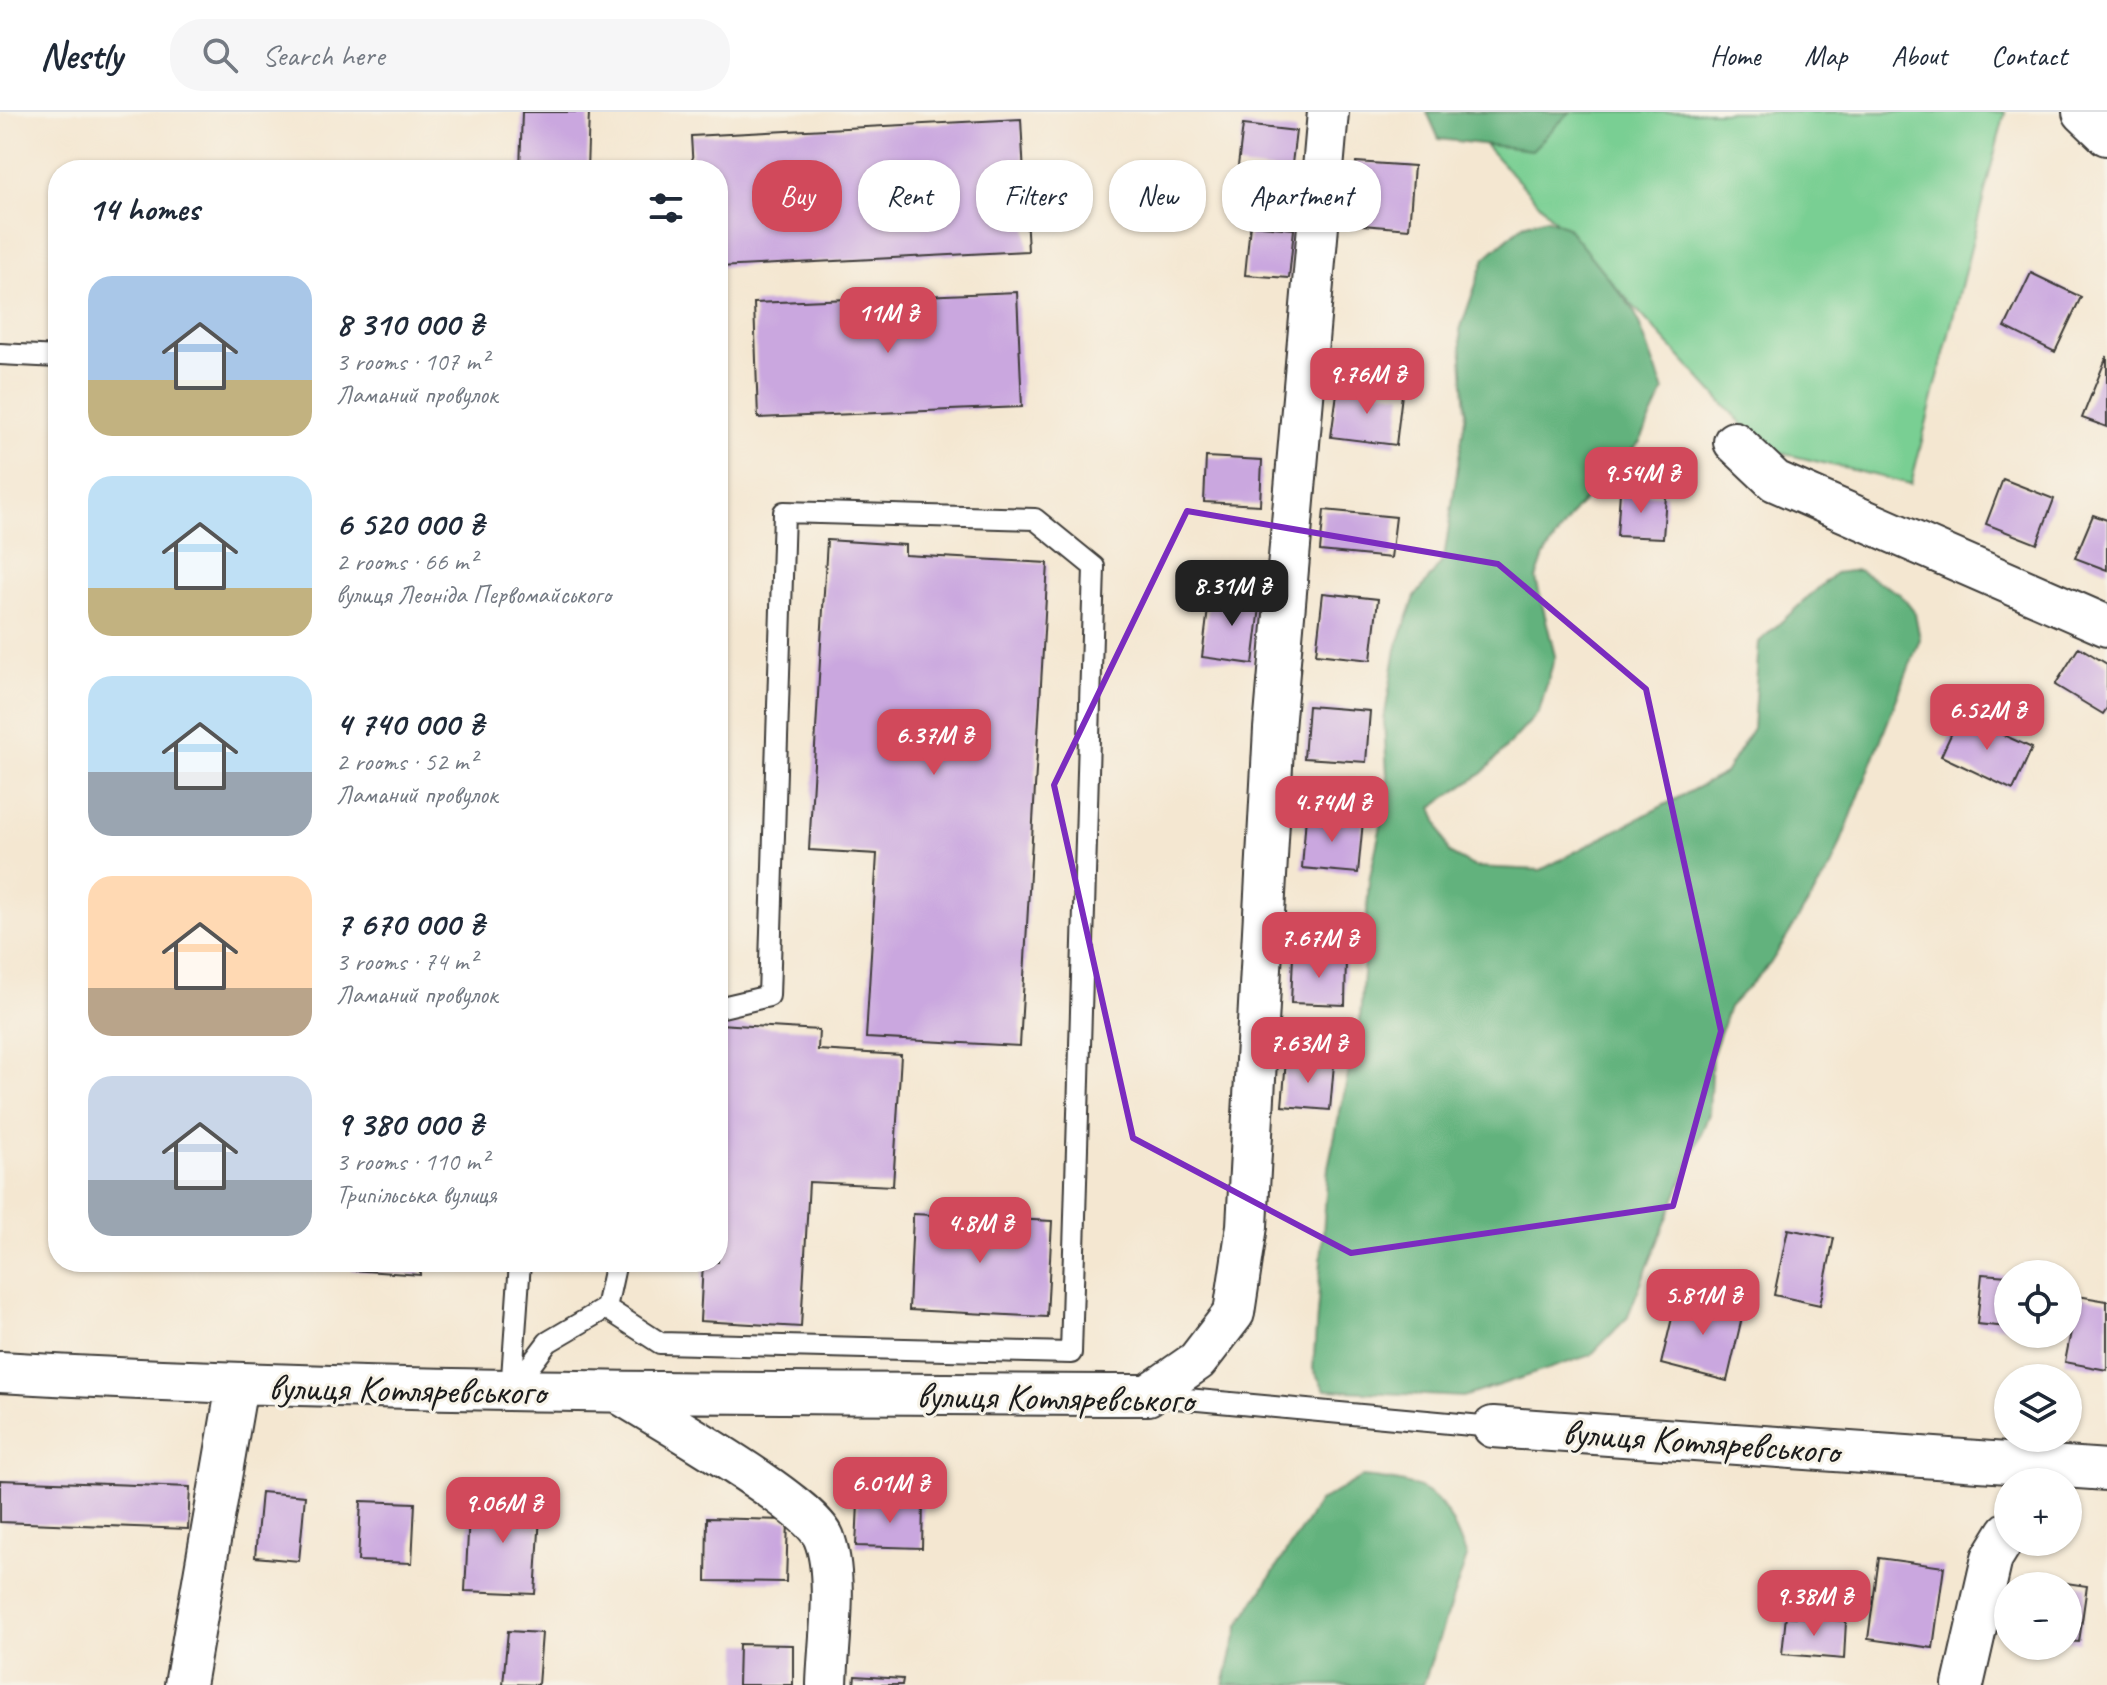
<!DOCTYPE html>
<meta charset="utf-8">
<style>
:root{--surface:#fff;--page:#f6f6f7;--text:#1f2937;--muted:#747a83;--line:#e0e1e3;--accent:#d1495b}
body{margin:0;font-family:Caveat,sans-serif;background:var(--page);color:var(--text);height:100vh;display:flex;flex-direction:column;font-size:30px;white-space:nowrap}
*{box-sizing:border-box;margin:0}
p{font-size:26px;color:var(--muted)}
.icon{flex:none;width:44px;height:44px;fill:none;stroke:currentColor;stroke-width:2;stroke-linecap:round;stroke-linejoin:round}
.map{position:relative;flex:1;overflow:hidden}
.drawer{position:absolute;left:48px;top:48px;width:680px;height:1112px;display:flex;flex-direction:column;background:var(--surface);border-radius:32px;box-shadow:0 2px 6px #0004}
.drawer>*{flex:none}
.hud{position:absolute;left:752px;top:48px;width:760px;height:72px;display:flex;gap:16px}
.tools{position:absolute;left:1994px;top:1148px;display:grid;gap:16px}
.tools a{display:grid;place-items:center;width:88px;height:88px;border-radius:50%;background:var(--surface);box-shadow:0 2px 6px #0004;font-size:40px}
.price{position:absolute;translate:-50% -68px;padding:0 18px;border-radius:16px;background:var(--accent);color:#fff;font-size:26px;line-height:52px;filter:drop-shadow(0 2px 4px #0008)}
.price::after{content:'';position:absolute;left:50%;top:48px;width:24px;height:18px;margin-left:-12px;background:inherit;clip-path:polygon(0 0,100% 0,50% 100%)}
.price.current{background:#222;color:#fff}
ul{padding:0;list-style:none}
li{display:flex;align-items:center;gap:24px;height:200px;padding:0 40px}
li span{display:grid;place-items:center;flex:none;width:224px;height:160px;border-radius:24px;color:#555}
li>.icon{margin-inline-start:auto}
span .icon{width:96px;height:96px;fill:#fffc;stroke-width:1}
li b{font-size:34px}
h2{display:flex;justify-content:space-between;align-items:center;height:96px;padding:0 40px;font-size:34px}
.chip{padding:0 28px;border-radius:32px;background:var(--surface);box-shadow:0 2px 6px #0004;font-size:28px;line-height:72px}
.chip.current{background:var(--accent);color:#fff}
header{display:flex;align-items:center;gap:48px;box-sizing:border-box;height:112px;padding:0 40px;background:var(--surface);border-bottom:2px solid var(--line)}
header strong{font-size:38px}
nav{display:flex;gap:44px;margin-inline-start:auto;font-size:28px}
.search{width:560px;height:72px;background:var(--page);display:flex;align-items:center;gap:20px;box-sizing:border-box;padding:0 28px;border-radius:32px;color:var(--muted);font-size:30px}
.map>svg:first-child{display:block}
</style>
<header>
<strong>Nestly</strong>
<div class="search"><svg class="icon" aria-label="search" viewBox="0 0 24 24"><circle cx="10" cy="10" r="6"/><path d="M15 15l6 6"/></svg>Search here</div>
<nav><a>Home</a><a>Map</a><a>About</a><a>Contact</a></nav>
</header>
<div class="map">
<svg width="2107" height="1573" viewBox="0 0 2107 1573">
<rect width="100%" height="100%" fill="#f7f3e8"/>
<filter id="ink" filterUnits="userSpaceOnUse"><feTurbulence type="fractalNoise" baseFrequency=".0125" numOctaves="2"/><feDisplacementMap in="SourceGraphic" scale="16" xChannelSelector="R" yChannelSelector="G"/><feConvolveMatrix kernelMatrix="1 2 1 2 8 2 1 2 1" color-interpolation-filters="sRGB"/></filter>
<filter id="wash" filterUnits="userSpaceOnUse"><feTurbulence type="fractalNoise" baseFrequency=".006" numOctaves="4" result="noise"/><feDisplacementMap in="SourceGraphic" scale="32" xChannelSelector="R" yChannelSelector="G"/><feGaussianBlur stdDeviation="1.8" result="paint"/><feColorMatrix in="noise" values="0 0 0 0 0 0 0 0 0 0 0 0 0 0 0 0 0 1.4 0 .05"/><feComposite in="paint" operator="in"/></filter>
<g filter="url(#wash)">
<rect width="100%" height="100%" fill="#f4e7d1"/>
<path fill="#79cf93" stroke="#4a7658" stroke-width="2" d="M1455 0H2005L1911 372 1765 337Z"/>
<path fill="#62b27d" stroke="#3f674c" stroke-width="2" d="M1427 0H1570L1532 38 1439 27Z
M1546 106 1567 115 1634 198 1664 279 1640 330 1575 398 1544 444 1536 467 1555 544 1539 600 1483 661 1432 695 1449 741 1475 755 1541 758 1725 661 1753 616 1759 530 1835 461 1858 458 1900 482 1915 501 1920 527 1832 753 1770 852 1729 895 1712 945 1709 1002 1627 1206 1591 1243 1463 1285 1325 1278 1313 1257 1328 1055 1360 908 1369 769 1388 681 1384 608 1396 537 1415 485 1444 447 1466 299 1460 218 1485 146 1523 113Z
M1362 1365C1431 1371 1442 1380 1467 1445L1423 1573H1224L1239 1513 1319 1390Z"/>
<g id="blocks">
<path fill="#caa7df" d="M522 0H589L587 58H520Z
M1021 7 1028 139 718 155V58H693L691 24Z
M1243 13 1296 19 1291 60 1238 54Z
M1356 50 1414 54 1409 117 1351 112Z
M1250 113 1294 117 1289 166 1245 163Z
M2031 161 2081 185 2055 240 2005 215Z
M1017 180 1022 295 758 306 754 191Z
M2107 244V315L2082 306Z
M1338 274 1402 282 1396 333 1331 325Z
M1206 345 1262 348 1260 393 1204 390Z
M2003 367 2054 387 2037 432 1986 412Z
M1620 380 1666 383 1663 426 1617 424Z
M1324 398 1396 405 1391 446 1320 439Z
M2093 403 2107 408V458L2075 446Z
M827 428 905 433V443L1048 451 1020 934 866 926 877 742 809 738Z
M1210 481 1261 487 1253 552 1202 545Z
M1323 481 1378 487 1371 548 1316 542Z
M2079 535 2107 552V596L2103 602 2055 573Z
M1308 594 1370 599 1366 650 1304 646Z
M1960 603 2032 636 2013 678 1941 644Z
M1306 704 1363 709 1358 761 1302 756Z
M1293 843 1346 845 1345 893 1291 891Z
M718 912 819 918 818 938 901 943 893 1074 809 1070 801 1215 700 1209 703 1150H718Z
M1286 948 1334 952 1330 998 1282 994Z
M913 1102 1052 1109 1047 1205 909 1198Z
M1788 1117 1834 1126 1820 1193 1774 1183Z
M353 1150H420V1163L352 1158Z
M1982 1162 2008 1164V1215L1977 1212Z
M1678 1181 1744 1197 1727 1269 1661 1252Z
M2078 1184 2107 1189V1258L2065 1250Z
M0 1368 190 1375 188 1417 0 1410Z
M261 1380 305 1384 299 1449 255 1445Z
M470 1384 541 1388 535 1482 465 1479Z
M361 1389 415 1391 412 1451 358 1449Z
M858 1391 923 1392 922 1436 856 1434Z
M707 1406 788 1408 786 1470 706 1469Z
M1879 1446 1944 1455 1933 1536 1868 1527Z
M2046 1468 2087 1474 2079 1530 2068 1529V1474H2045Z
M1786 1504 1846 1509 1844 1547 1782 1542Z
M508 1519 542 1521 538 1573 503 1572Z
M739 1532 793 1533V1573H738Z
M855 1564 903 1567 902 1573H854Z"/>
</g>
</g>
<g filter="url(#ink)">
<use href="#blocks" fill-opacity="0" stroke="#3c3a37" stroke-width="2"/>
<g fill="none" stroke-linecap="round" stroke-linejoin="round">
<defs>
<path id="lane" d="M0 242 58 245
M606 1196 660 1231 1071 1241 1094 455 1035 407 784 400 769 884 718 896
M511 1279 548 1230 606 1196 616 1150
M511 1280 520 1150
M1154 1284 1493 1315"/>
<path id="street" d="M2083 0 2107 23
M1734 330 1775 369 2107 514
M0 1260C383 1282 765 1281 1148 1283L1197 1249 1234 1201 1247 1114 1274 617 1328 0
M619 1281C658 1306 809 1390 824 1426 839 1464 828 1531 827 1573
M1493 1315 2107 1358
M185 1573 237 1273
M1963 1573 1992 1446 2008 1420"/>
</defs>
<use href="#lane" stroke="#3c3a37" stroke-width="24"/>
<use href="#street" stroke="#3c3a37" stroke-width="44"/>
<use href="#lane" stroke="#fff" stroke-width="20"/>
<use href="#street" stroke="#fff" stroke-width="40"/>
</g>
</g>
<path fill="none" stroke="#7b2cbf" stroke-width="6" stroke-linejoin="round" d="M1187 399 1498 452 1646 577 1721 919 1673 1094 1351 1141 1133 1026 1054 673Z"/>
<g text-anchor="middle" stroke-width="6" stroke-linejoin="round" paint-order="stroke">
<g font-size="38" fill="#1c1c1c" stroke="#f7f3e8">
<text transform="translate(407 1277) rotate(1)" y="13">вулиця Котляревського</text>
<text transform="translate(1055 1285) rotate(1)" y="13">вулиця Котляревського</text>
<text transform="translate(1701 1329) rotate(4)" y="13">вулиця Котляревського</text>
</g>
</g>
</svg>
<div class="tools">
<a><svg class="icon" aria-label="locate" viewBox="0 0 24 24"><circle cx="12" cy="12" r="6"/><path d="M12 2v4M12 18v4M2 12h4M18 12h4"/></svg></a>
<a><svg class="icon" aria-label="layers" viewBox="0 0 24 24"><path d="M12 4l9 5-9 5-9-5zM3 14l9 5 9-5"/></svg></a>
<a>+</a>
<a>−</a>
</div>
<b class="price" style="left:888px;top:243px">11M ₴</b>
<b class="price" style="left:1367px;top:304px">9.76M ₴</b>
<b class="price" style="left:1641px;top:403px">9.54M ₴</b>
<b class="price current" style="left:1232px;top:516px">8.31M ₴</b>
<b class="price" style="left:1987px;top:640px">6.52M ₴</b>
<b class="price" style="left:934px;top:665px">6.37M ₴</b>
<b class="price" style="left:1332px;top:732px">4.74M ₴</b>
<b class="price" style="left:1319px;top:868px">7.67M ₴</b>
<b class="price" style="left:1308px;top:973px">7.63M ₴</b>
<b class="price" style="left:980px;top:1153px">4.8M ₴</b>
<b class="price" style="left:1703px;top:1225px">5.81M ₴</b>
<b class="price" style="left:890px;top:1413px">6.01M ₴</b>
<b class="price" style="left:503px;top:1433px">9.06M ₴</b>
<b class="price" style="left:1814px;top:1526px">9.38M ₴</b>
<div class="hud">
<a class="chip current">Buy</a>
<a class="chip">Rent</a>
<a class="chip">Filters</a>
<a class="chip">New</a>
<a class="chip">Apartment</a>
</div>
<section class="drawer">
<h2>14 homes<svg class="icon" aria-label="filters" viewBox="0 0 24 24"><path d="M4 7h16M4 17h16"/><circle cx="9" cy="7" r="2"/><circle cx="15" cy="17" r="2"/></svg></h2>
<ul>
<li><span style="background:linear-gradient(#a9c7e8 65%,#c2b280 0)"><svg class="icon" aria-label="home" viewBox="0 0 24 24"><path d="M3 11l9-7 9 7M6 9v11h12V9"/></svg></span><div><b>8 310 000 ₴</b><p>3 rooms · 107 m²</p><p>Ламаний провулок</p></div></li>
<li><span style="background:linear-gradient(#bfe0f5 70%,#c2b280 0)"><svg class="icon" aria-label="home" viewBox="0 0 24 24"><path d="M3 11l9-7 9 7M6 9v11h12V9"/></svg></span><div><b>6 520 000 ₴</b><p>2 rooms · 66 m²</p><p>вулиця Леоніда Первомайського</p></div></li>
<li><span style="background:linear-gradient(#bfe0f5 60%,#9aa5b1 0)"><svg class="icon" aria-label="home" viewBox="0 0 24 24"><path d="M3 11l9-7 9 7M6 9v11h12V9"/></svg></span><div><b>4 740 000 ₴</b><p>2 rooms · 52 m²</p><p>Ламаний провулок</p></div></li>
<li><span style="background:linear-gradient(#ffd9b3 70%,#b9a48a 0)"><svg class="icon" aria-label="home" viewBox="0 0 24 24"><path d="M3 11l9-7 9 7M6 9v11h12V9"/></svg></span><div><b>7 670 000 ₴</b><p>3 rooms · 74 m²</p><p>Ламаний провулок</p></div></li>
<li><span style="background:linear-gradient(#c9d6e8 65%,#9aa5b1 0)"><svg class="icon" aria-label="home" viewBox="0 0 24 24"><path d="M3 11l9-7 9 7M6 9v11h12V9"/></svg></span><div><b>9 380 000 ₴</b><p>3 rooms · 110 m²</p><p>Трипільська вулиця</p></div></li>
</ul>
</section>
</div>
